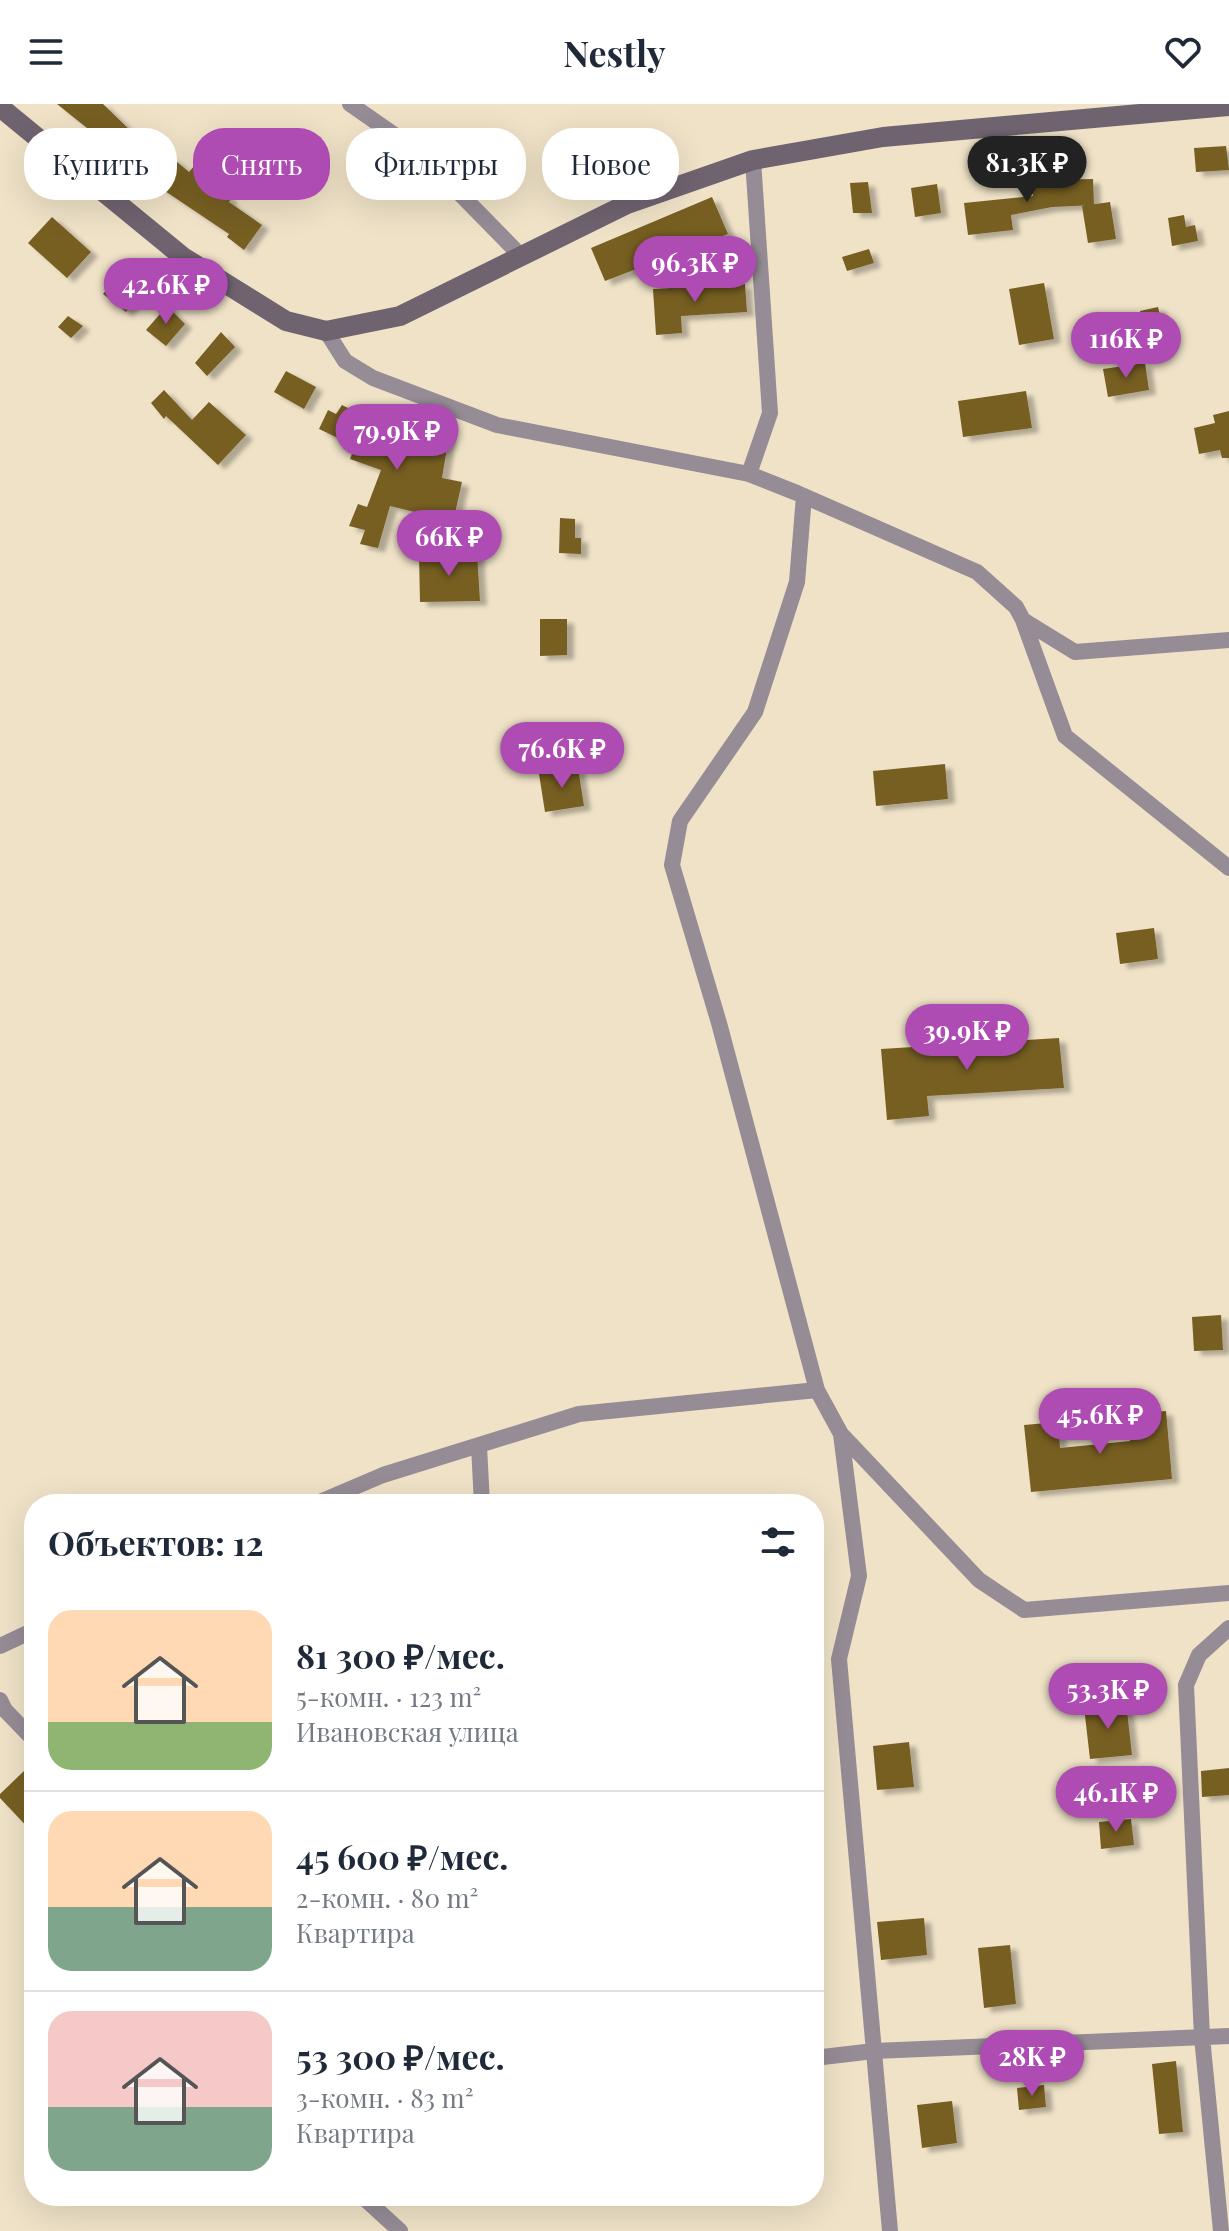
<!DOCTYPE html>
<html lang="ru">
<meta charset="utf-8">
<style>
:root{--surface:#fff;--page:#f2f2f3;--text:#1f2937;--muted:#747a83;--line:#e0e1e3;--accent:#ae4cb3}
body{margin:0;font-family:"Playfair Display",serif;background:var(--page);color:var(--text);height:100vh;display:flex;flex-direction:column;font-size:30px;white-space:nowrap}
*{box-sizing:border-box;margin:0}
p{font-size:26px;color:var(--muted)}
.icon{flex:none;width:44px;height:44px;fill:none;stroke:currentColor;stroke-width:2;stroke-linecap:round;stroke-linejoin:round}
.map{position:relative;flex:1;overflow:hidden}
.panel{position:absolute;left:24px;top:1390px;width:800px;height:712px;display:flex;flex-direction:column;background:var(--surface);border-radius:32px;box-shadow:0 8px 32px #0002}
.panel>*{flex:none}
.top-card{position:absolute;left:24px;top:24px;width:800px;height:72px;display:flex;gap:16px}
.price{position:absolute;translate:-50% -68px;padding:0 18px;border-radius:28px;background:var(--accent);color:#fff;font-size:26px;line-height:52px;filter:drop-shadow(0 2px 4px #0008)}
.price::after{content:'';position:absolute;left:50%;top:48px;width:24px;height:18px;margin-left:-12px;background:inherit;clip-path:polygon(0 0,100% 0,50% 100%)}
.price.selected{background:#222;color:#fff}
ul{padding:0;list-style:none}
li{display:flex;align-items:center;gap:24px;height:200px;padding:0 24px}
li+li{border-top:2px solid var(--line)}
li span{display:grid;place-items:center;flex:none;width:224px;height:160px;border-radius:24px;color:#555}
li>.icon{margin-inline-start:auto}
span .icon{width:96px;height:96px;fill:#fffc;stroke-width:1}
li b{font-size:34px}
h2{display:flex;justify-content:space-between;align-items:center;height:96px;padding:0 24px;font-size:34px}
.chip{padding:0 28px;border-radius:32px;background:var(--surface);box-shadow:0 8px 32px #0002;font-size:28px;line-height:72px}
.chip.selected{background:var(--accent);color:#fff}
header{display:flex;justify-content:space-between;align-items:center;height:104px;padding:0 24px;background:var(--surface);font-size:36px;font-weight:700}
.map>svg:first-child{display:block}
</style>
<header><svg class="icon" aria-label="menu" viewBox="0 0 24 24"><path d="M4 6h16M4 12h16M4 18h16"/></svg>Nestly<svg class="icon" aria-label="heart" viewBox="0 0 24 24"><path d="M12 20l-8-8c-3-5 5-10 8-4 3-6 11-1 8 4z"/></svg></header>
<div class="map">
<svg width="1229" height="2127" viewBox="0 0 1229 2127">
<defs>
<filter id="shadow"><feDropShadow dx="7" dy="4.5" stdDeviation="2" flood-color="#0004"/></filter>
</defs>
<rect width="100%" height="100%" fill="#efe2c7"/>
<path fill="#775e23" filter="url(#shadow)" d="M57 0H103L134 30 136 26 149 36 132 60Z
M589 26 600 55 557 71 546 43Z
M221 30 239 47 211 77 231 95 229 98 262 121 244 146 227 133 229 130 159 83 166 75 158 69 171 53 189 68Z
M1226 42 1229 66 1196 68 1194 44Z
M1093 75 1094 101 1052 103 1011 111 1013 126 968 131 964 99 1033 92 1030 79 1045 76Z
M868 78 872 109H853L850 79Z
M937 80 941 109 915 113 911 84Z
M712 93 728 130 605 177 591 144Z
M1110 98 1116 135 1088 139 1082 102Z
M1184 111 1186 123 1195 121 1198 137 1172 142 1168 114Z
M52 113 91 148 67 174 28 139Z
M869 145 874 159 847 167 842 153Z
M130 157 152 175 126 208 103 190Z
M1044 179 1054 235 1019 241 1009 185Z
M745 180 747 208 681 212 682 229 656 231 653 185Z
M167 202 185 220 166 242 146 226Z
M1158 203 1167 240 1148 243 1140 207Z
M68 212 83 222 71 234 58 223Z
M221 228 235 243 207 272 195 259Z
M1145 259 1149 286 1108 293 1103 265Z
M286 267 316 283 304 305 274 288Z
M164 286 192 316 209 298 246 331 218 361 166 312 164 315 151 299Z
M1026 287 1032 324 963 333 958 297Z
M342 301 358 309 357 312 411 332 413 323 449 332 442 374 462 378 451 427 433 422 435 413 390 402 378 444 360 440 365 426 349 422 358 400 367 403 381 366 350 355 355 342 319 325 328 306 336 310Z
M1229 307V354H1222L1220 346 1199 350 1194 324 1215 319 1213 311Z
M560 414 575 415V434H581V450L559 449Z
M477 449 480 497 420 498 419 452Z
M540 515H567V551L540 552Z
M945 660 948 695 876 702 873 667Z
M578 664 584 702 545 708 539 670Z
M1154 824 1158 855 1120 860 1116 829Z
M1059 934 1064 984 927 992 929 1012 887 1016 881 945Z
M1221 1211 1223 1246 1194 1247 1192 1213Z
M1166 1307 1172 1375 1031 1388 1024 1321 1058 1318 1060 1344 1130 1337 1128 1310Z
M1126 1598 1132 1651 1090 1655 1084 1603Z
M909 1638 914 1683 877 1686 873 1642Z
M1229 1664V1691L1202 1693 1201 1667Z
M24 1667 34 1677V1730L0 1694V1690Z
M1131 1715 1134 1741 1101 1745 1099 1718Z
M924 1814 927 1851 881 1856 877 1818Z
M1010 1841 1016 1900 984 1904 978 1844Z
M1176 1957 1183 2028 1159 2030 1152 1960Z
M1044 1981 1046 2003 1019 2006 1017 1984Z
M952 1997 957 2039 922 2044 917 2001Z"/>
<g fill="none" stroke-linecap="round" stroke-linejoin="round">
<path stroke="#958c95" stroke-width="16" d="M350 0 419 48 521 152
M326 227 345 257 373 274 497 321 749 370 797 389 977 468 1016 503 1023 516 1065 632 1229 764
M749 370 770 309 753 56
M804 392 797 478 755 608 680 717 672 761 719 919 817 1286 841 1330 979 1476 1024 1506 1229 1489
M1023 516 1075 548 1229 536
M841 1330 859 1472 839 1555 890 2127
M479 1342 482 1400
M315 1400 383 1371 579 1310 817 1286
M0 1542 34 1526
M0 1596 5 1606 34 1636
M814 1954 874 1947 1229 1932
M362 2092 400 2127
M1221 2127 1202 1933 1186 1581 1199 1551 1229 1524"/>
<path stroke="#706370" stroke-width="20" d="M0 3 183 153 286 217 326 227 400 212 627 100 753 56 883 33 1229 2"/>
</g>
</svg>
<b class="price selected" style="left:1027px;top:100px">81.3K ₽</b>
<b class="price" style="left:695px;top:200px">96.3K ₽</b>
<b class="price" style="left:166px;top:222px">42.6K ₽</b>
<b class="price" style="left:1126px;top:276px">116K ₽</b>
<b class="price" style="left:397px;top:368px">79.9K ₽</b>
<b class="price" style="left:449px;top:474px">66K ₽</b>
<b class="price" style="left:562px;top:686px">76.6K ₽</b>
<b class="price" style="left:967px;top:968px">39.9K ₽</b>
<b class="price" style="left:1100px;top:1352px">45.6K ₽</b>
<b class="price" style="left:1108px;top:1627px">53.3K ₽</b>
<b class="price" style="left:1116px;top:1730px">46.1K ₽</b>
<b class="price" style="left:1032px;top:1994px">28K ₽</b>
<div class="top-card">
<a class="chip">Купить</a>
<a class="chip selected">Снять</a>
<a class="chip">Фильтры</a>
<a class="chip">Новое</a>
</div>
<section class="panel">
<h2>Объектов: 12<svg class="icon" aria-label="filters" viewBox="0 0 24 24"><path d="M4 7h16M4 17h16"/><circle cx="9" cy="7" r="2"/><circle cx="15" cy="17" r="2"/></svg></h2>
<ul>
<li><span style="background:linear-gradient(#ffd9b3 70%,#8fb573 0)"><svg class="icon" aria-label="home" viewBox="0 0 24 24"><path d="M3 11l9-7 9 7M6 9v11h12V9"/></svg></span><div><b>81 300 ₽/мес.</b><p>5-комн. · 123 m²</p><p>Ивановская улица</p></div></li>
<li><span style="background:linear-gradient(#ffd9b3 60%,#7fa58c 0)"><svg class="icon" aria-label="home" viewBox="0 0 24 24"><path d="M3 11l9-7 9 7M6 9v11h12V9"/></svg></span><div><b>45 600 ₽/мес.</b><p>2-комн. · 80 m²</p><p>Квартира</p></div></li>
<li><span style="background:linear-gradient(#f6c9c9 60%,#7fa58c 0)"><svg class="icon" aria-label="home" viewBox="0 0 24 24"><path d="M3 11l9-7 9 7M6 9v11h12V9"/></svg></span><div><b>53 300 ₽/мес.</b><p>3-комн. · 83 m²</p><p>Квартира</p></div></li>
</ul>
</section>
</div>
